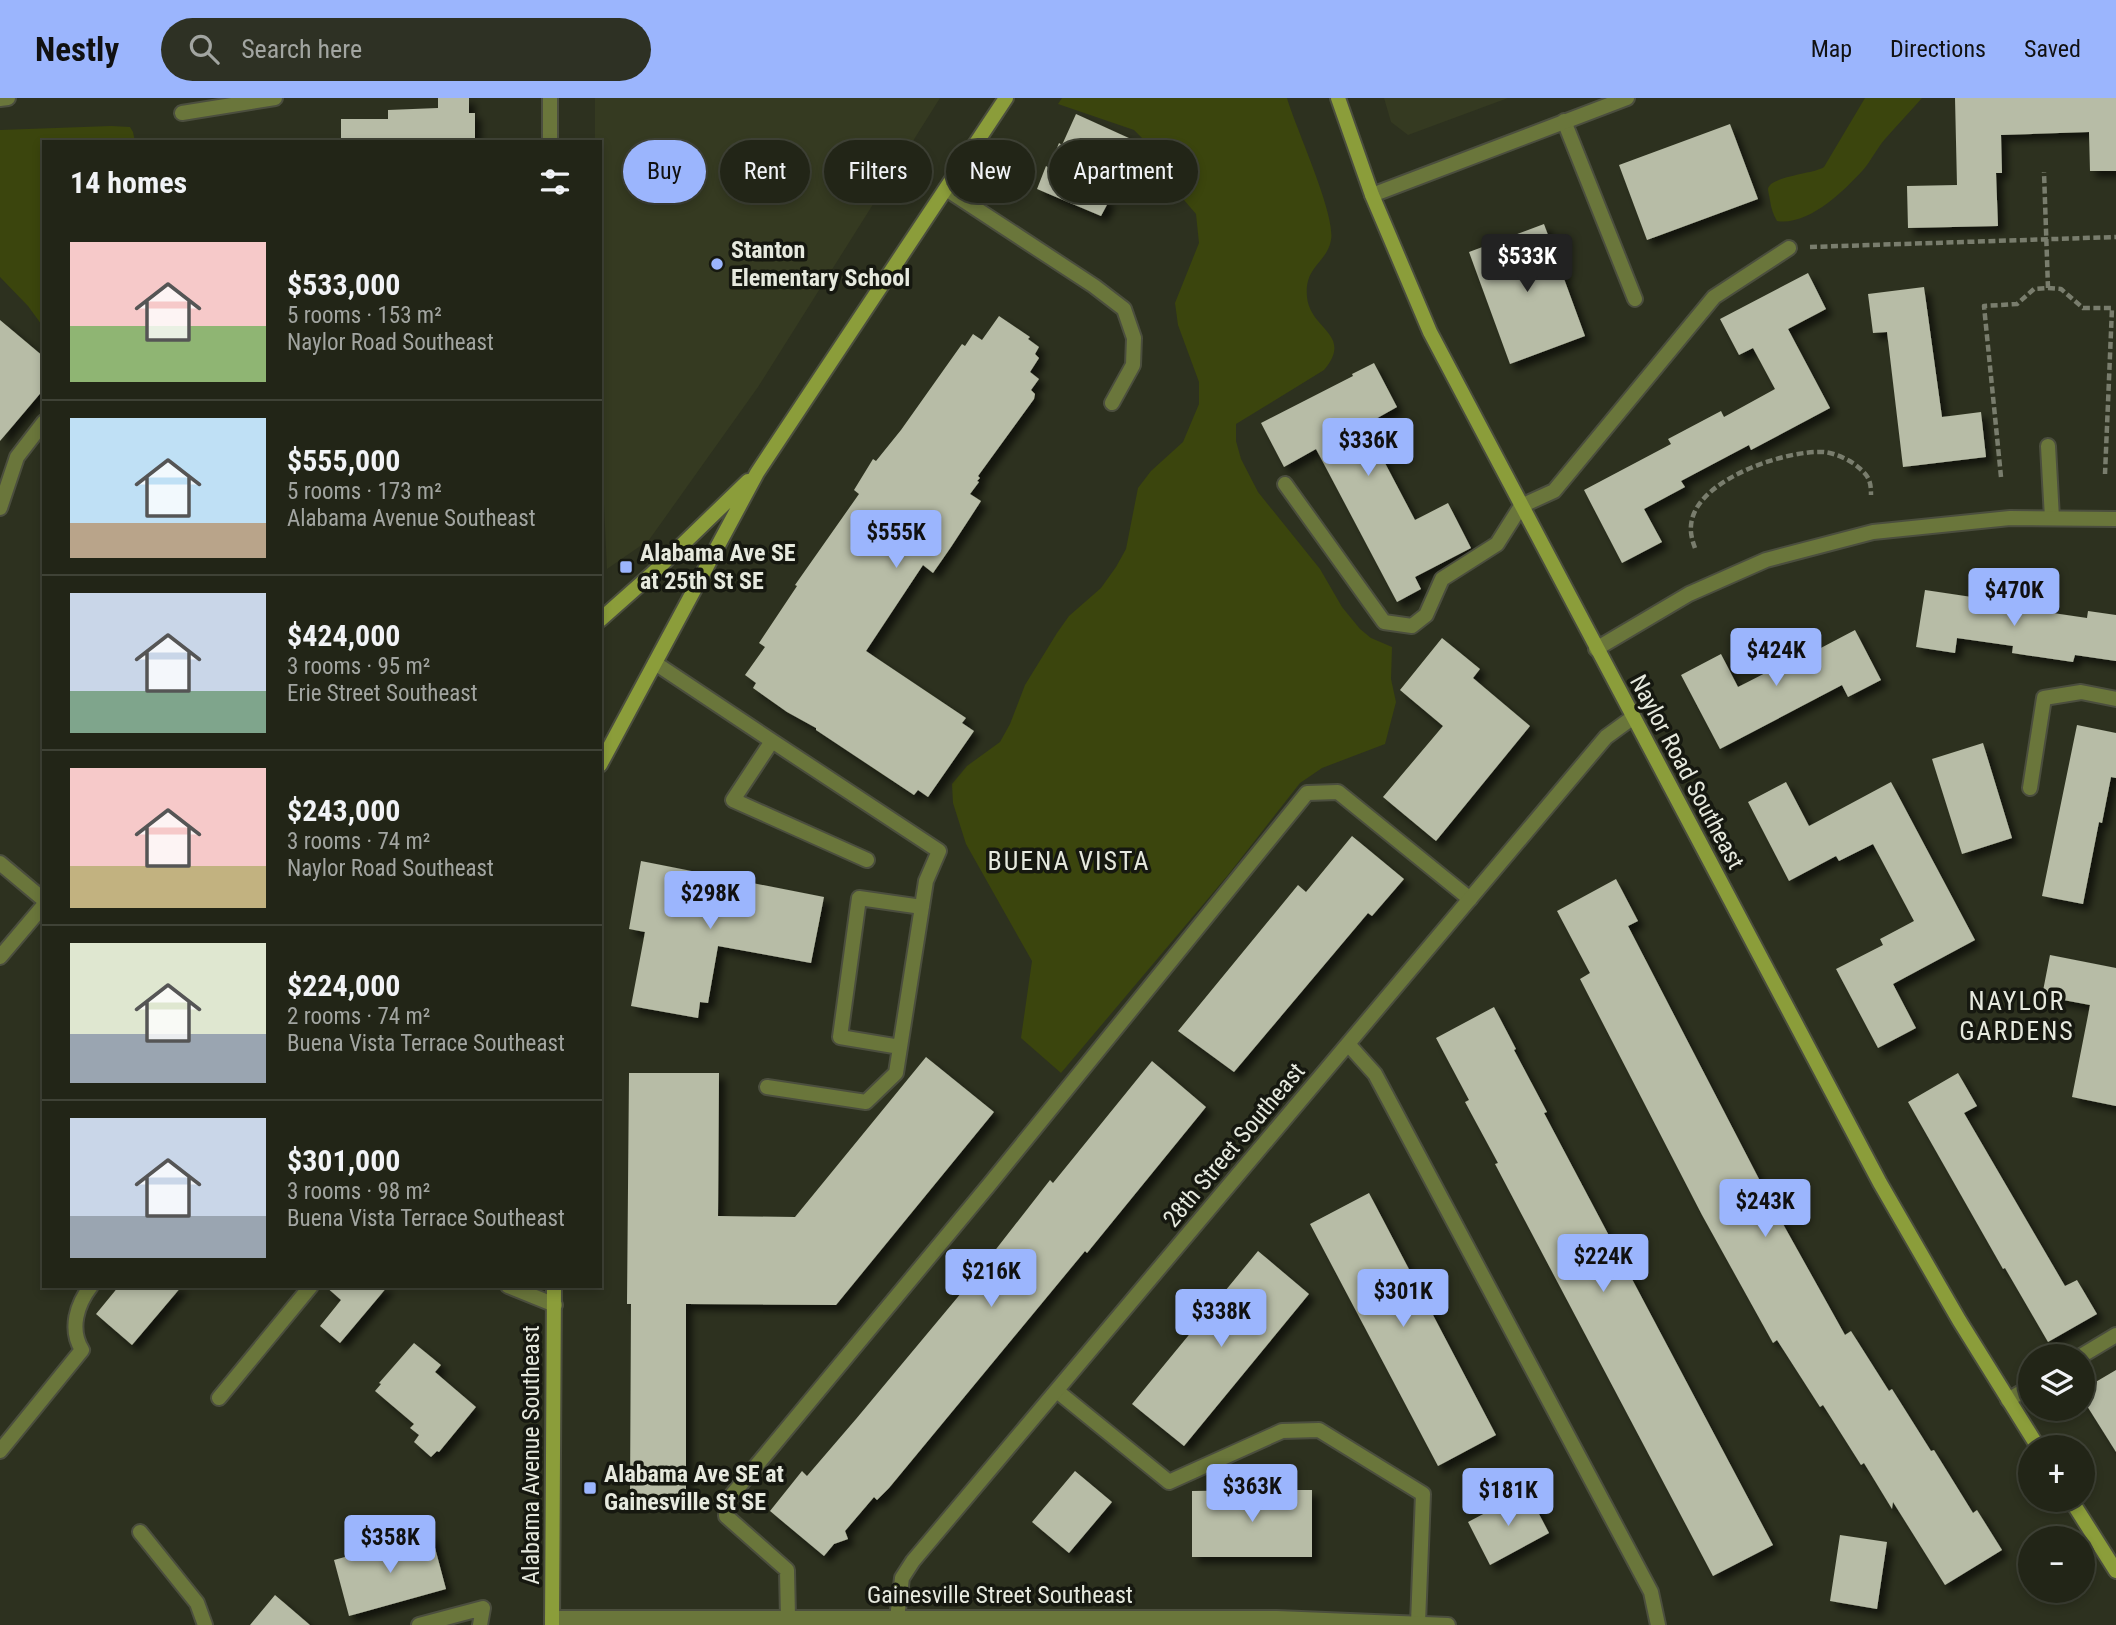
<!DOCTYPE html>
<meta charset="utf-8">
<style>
:root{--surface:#222517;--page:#2e3124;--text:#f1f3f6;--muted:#a2a5a1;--line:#3f4236;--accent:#9bb5fd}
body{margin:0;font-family:"Roboto Condensed",sans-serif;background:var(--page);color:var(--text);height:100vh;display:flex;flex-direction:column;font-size:26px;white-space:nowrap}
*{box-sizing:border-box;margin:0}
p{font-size:23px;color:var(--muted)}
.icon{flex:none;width:38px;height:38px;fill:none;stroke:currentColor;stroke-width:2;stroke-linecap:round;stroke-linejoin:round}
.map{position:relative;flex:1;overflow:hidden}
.side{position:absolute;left:42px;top:42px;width:560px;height:1148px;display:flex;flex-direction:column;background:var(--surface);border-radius:0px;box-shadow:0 4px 10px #0003,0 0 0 2px var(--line)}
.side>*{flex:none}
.hud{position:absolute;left:623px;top:42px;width:665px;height:63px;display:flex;gap:14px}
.tools{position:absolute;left:2018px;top:1246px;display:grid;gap:14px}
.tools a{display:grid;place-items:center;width:77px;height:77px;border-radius:50%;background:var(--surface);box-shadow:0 4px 10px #0003,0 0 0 2px var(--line);font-size:35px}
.price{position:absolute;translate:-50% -60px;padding:0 16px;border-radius:7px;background:var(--accent);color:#111;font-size:23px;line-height:46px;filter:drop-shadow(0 2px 4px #0008)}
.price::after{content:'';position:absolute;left:50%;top:42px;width:21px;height:16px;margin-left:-10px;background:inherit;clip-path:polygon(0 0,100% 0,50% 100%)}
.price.on{background:#222;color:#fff}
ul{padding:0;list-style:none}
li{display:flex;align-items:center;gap:21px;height:175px;padding:0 28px}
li+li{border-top:2px solid var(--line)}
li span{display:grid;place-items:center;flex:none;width:196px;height:140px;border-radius:0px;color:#555}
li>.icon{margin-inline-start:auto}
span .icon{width:84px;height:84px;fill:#fffc;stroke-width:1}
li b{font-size:30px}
h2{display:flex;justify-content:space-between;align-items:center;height:84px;padding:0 28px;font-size:30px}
.chip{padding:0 24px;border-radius:32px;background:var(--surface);box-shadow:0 4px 10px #0003,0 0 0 2px var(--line);font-size:24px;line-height:63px}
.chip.on{background:var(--accent);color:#111}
header{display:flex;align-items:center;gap:42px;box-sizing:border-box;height:98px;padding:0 35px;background:var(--accent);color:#111}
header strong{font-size:33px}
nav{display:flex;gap:38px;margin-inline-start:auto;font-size:24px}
.search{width:490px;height:63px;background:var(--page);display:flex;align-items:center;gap:18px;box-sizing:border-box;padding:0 24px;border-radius:38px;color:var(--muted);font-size:26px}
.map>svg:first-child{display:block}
</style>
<header>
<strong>Nestly</strong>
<div class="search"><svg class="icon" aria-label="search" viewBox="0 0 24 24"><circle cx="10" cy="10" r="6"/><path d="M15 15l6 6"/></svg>Search here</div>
<nav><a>Map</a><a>Directions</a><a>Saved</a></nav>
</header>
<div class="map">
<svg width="2116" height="1527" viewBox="0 0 2116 1527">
<defs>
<filter id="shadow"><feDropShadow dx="6" dy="6" stdDeviation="3.5" flood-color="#0009"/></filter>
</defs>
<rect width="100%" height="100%" fill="#2d311f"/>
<path fill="#353a21" d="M595 0H940L758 289 649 442 607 471 600 322V44H595Z
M1384 0H1508L1408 37 1391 24Z"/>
<path fill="#3b450d" d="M1062 0H1287C1296 31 1336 117 1331 142 1327 165 1304 168 1307 199 1310 232 1354 236 1324 272L1236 326V343L1241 361 1258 394 1320 471 1342 509 1360 531 1371 540 1392 549 1391 581 1396 604 1385 646 1322 670 1300 685 1228 777 1061 975 1021 940 1032 863 966 746 953 705 952 686 967 668 1000 644 1010 626 1025 587 1057 535 1069 518 1101 490 1116 469 1126 451 1138 390 1151 373 1183 344 1199 306V284L1178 227 1175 205 1199 145 1196 116 1178 95 1160 58 1134 32 1058 6Z
M1865 0H1922C1910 14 1897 27 1885 41 1877 50 1871 63 1863 72 1843 94 1808 128 1777 123 1773 116 1771 110 1770 102 1770 102 1768 92 1768 91 1770 78 1814 76 1824 69Z
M111 28 130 29 133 34 135 44H44V230L28 208 0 179V32Z"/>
<path fill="#b7bca6" filter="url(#shadow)" d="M438 0H469V15H475V44H341V21H388V12L438 10Z
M1955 0H2116V73H2090L2089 34 2001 37 2002 75H1996L1998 128 1908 130 1907 88 1957 87Z
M1076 16 1131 41 1119 66 1116 64 1102 99 1109 103 1101 118 1037 91 1046 68 1049 70 1059 45 1062 47Z
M1730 26 1758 101 1647 142 1619 67Z
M1544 126 1585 238 1510 266 1469 154Z
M1808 175 1826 211 1788 231 1830 310 1751 352 1749 347 1681 383 1685 389 1644 411 1662 444 1622 465 1584 392 1671 346 1668 341 1721 313 1724 319 1775 291 1753 250 1739 257 1720 221Z
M1924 189 1942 319 1981 314 1986 359 1903 369 1887 234 1873 235 1868 196Z
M999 218 1030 239 1028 241 1039 249 1035 256 1039 260 1030 274 1039 281 1031 292 1035 296 1034 301 978 378 980 380 977 383 979 384 970 396 981 403 951 449 933 475 923 467 866 553 966 620 962 625 974 633 928 699 918 692 914 697 816 632V630L787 614 753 590 756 585 745 577 765 549 759 545 797 488 795 487 859 396 854 392 873 361 876 363 901 332 962 246 965 248 973 236 982 242Z
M0 222 44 259V291L0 343Z
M1374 265 1397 309 1365 327 1415 422 1448 405 1471 450 1415 479 1421 491 1397 504 1316 351 1284 369 1261 325 1353 278 1352 276Z
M1925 492 2012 505V509L2087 520 2088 513 2116 517V563L2075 557 2073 564 2012 555 2013 548 1957 540 1955 555 1916 549Z
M1855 532 1881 582 1848 599 1842 587 1720 651 1681 577 1721 556 1738 589 1777 569 1779 572Z
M1442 540 1480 571 1473 580 1530 628 1436 743 1383 699 1443 628 1400 592Z
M2077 627 2116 635V680L2111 679 2102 725 2099 724 2083 806 2042 798Z
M1983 645 2012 740 1962 756 1932 661Z
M1786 684 1809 728 1891 684 1975 842 1893 886 1916 930 1878 950 1836 871 1883 847 1880 841 1914 823 1873 746 1839 763 1836 758 1789 783 1748 704Z
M1352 738 1404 781 1372 818 1368 815 1234 974 1178 933 1298 787 1306 794Z
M641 763 824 799 811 865 718 848 708 905 700 904 698 920 631 908 645 834 629 831Z
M1616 781 1638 823 1628 828 1773 1108 1845 1237 1851 1233 1889 1293 1892 1291 1931 1353 1934 1352 1973 1415 1977 1412 2002 1452 1945 1487 1893 1404 1892 1411 1864 1365 1861 1367 1823 1307 1820 1309 1777 1242 1773 1245 1702 1117 1580 881 1590 875 1557 813Z
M2050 857 2116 870V1008L2072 999 2090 907 2042 898Z
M1494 909 1516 951 1514 952 1547 1014 1544 1015 1773 1447 1713 1478 1495 1066 1498 1065 1465 1004 1469 1002 1436 940Z
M926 959 994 1014 836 1207 686 1206V1401L630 1400 631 1206H627L629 975H719L718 1118 795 1119Z
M1152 963 1206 1009 1087 1155 1085 1153 889 1390 877 1402 874 1399 845 1433 848 1441 834 1446 824 1458 770 1413 802 1373 807 1378 856 1321 972 1182 1050 1082 1053 1085Z
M1958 975 1977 1008 1964 1015 2065 1188 2077 1182 2097 1216 2048 1244 2005 1170 2003 1171 1908 1004Z
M1369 1095 1496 1337 1438 1368 1310 1126Z
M1258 1153 1309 1196 1184 1348 1132 1306Z
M119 1188H182L132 1247 96 1216Z
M325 1188H388L340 1245 320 1228 341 1202Z
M414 1245 441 1267 435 1274 476 1309 439 1354 437 1353 431 1359 414 1344 419 1337 410 1330 414 1326 375 1293 381 1286 379 1285Z
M2116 1272V1354L2082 1300V1292Z
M1075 1373 1112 1404 1069 1455 1032 1424Z
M1264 1392H1312V1459H1192V1393Z
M1527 1393 1549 1435 1490 1467 1468 1424Z
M431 1435 446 1491 349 1518 334 1462Z
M1840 1437 1887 1444 1877 1511 1830 1503Z
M275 1497 310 1527H250Z"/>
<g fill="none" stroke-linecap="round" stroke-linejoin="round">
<defs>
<path id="service" d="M0 1 8 0
M182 15 275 0
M1564 23 1635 201
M946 91 1094 188 1124 211 1134 240 1133 267 1112 305
M2048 348 2052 420
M1285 386 1384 524 1412 528 1426 517 1442 481 1497 446 1521 408 1554 393 1714 199 1789 150
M0 410 17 359 44 324
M655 565 772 643 733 702 867 762
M2030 690 2044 600 2081 594 2116 601
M0 859 44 807
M900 949 840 939 859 800 922 809
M767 989 866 1004 896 975 926 783 939 753 772 643
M2081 1258 2116 1237
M1057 1293 1169 1384 1282 1333 1319 1332 1423 1396 1418 1525
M219 1300 311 1188
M2008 1302 2030 1289
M0 1353 82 1252C69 1231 77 1206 91 1188
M140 1434 197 1505 205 1527
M788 1520 787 1472 726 1418 727 1403 989 1087 1307 695 1338 694 1470 801
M419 1527 483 1510 480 1527"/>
<path id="minor" d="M1372 97 1627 0
M1596 551 1689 496 1766 462 1873 434 2010 420 2116 421
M0 765 44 802
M1348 946 1375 976 1651 1494 1658 1527
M508 1188 555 1207
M552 1520H1277L1448 1527
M897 1520 902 1480 913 1463 1606 639 1632 620"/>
<path id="tertiary" d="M550 44V0"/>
<path id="secondary" d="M1338 0 1372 97 1430 234 1880 1085 1959 1222 2038 1349
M600 522 653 475 748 383
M600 667 757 375 1006 0
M2071 1402 2116 1473
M552 1527 554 1188"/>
</defs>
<use href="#service" stroke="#4b4e3e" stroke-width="18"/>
<use href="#minor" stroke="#4b4e3e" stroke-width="18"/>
<use href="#tertiary" stroke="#4b4e3e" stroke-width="18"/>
<use href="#secondary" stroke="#4b4e3e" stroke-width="18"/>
<path stroke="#797d6d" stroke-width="4.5" stroke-dasharray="7 3.5" stroke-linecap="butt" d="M1810 149 2116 139
M2048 190 2061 191 2083 210H2112L2105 376
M2001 379 1984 208 2017 206 2034 191 2048 190 2044 74
M1695 450C1691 439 1689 430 1693 418 1706 379 1786 352 1824 354 1835 355 1850 362 1858 369 1869 378 1871 383 1871 397"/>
<use href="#service" stroke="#6a763b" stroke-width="14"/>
<use href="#minor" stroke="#6a763b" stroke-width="14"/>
<use href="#tertiary" stroke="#6a763b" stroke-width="14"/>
<use href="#secondary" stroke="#8b9d3a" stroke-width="14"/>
</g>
<g fill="#9bb5fd" stroke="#161810" stroke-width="2.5">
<circle cx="717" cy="166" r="7"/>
<rect x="619" y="462" width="14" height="14" rx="3.5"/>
<rect x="583" y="1383" width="14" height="14" rx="3.5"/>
</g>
<g text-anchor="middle" stroke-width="7" stroke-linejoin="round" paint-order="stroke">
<g font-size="24" font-weight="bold" fill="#e6e9de" stroke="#161810" text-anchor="start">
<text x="731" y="160">Stanton<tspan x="731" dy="28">Elementary School</tspan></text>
<text x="640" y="463">Alabama Ave SE<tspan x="640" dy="28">at 25th St SE</tspan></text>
<text x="604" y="1384">Alabama Ave SE at<tspan x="604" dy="28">Gainesville St SE</tspan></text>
</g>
<g font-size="24" fill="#e6e9de" stroke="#161810">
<text transform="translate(1687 674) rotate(62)" y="8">Naylor Road Southeast</text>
<text transform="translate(1234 1047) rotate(-50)" y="8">28th Street Southeast</text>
<text transform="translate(531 1357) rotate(-90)" y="8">Alabama Avenue Southeast</text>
<text x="1000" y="1505">Gainesville Street Southeast</text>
</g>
<g font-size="26" letter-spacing="2" fill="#e6e9de" stroke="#161810">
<text x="1069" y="772">BUENA VISTA</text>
<text x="2017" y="912">NAYLOR<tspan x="2017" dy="30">GARDENS</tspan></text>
</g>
</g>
</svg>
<div class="tools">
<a><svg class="icon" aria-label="layers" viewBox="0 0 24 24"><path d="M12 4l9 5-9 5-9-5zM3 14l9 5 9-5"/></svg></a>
<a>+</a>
<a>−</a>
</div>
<b class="price on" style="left:1527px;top:196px">$533K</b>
<b class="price" style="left:1368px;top:380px">$336K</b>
<b class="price" style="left:896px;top:472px">$555K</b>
<b class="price" style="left:2014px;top:530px">$470K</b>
<b class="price" style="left:1776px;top:590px">$424K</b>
<b class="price" style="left:710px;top:833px">$298K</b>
<b class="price" style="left:1765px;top:1141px">$243K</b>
<b class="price" style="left:1603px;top:1196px">$224K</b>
<b class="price" style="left:991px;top:1211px">$216K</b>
<b class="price" style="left:1403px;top:1231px">$301K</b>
<b class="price" style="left:1221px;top:1251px">$338K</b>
<b class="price" style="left:1252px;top:1426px">$363K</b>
<b class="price" style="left:1508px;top:1430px">$181K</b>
<b class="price" style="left:390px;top:1477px">$358K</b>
<div class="hud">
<a class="chip on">Buy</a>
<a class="chip">Rent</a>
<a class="chip">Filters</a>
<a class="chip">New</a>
<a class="chip">Apartment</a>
</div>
<section class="side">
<h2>14 homes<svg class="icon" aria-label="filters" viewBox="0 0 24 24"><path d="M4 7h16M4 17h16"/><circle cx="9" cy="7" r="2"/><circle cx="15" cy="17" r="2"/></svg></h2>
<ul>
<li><span style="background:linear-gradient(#f6c9c9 60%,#8fb573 0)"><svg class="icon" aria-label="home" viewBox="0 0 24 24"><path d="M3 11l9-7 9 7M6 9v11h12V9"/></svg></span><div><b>$533,000</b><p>5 rooms · 153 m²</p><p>Naylor Road Southeast</p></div></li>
<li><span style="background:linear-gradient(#bfe0f5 75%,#b9a48a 0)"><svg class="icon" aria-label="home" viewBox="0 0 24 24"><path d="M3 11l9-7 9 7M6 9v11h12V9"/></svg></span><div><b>$555,000</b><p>5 rooms · 173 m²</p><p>Alabama Avenue Southeast</p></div></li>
<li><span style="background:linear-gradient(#c9d6e8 70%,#7fa58c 0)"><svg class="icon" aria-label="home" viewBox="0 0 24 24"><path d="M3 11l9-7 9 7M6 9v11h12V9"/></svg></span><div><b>$424,000</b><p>3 rooms · 95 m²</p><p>Erie Street Southeast</p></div></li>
<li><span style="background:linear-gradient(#f6c9c9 70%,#c2b280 0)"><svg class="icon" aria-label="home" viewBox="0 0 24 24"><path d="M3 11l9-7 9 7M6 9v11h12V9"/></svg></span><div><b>$243,000</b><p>3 rooms · 74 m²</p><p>Naylor Road Southeast</p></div></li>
<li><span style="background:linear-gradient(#dfe7d0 65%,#9aa5b1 0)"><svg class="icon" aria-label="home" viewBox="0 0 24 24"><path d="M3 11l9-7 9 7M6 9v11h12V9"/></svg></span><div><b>$224,000</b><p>2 rooms · 74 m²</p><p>Buena Vista Terrace Southeast</p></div></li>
<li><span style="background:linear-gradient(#c9d6e8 70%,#9aa5b1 0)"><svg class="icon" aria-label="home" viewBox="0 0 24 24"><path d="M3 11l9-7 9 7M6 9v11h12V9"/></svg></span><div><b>$301,000</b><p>3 rooms · 98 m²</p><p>Buena Vista Terrace Southeast</p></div></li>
</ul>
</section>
</div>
